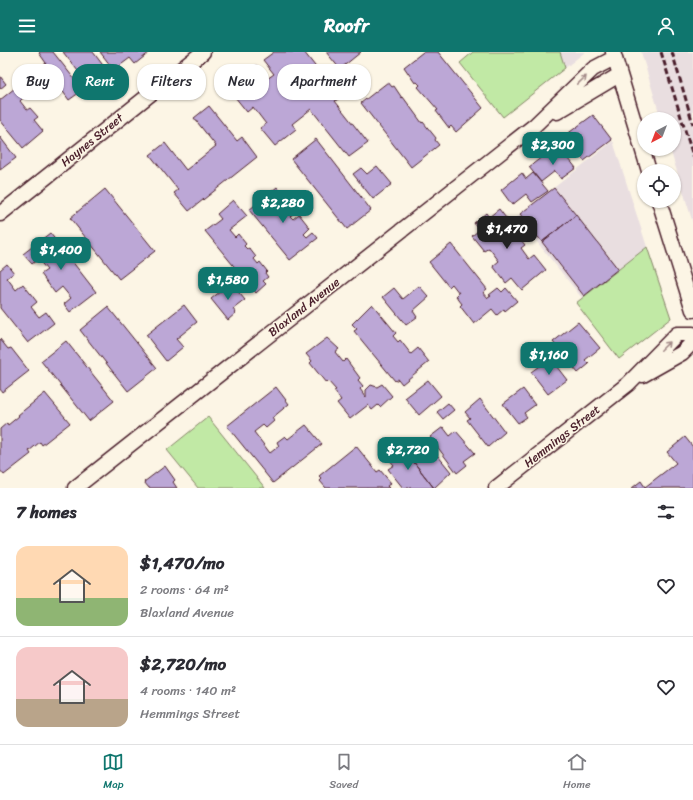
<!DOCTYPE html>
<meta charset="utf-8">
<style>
:root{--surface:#fff;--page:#f2f2f3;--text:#2b2b33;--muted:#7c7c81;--line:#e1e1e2;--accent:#0f766e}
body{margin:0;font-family:Sriracha,sans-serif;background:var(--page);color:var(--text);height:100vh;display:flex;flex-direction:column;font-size:15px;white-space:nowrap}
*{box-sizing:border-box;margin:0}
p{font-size:13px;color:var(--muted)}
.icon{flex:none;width:22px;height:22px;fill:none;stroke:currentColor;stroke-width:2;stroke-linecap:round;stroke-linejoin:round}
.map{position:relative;height:436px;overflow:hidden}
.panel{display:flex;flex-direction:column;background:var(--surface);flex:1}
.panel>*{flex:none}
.top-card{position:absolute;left:12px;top:12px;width:400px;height:36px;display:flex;gap:8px}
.needle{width:26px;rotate:222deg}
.controls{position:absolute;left:637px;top:60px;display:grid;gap:8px}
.controls a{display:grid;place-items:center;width:44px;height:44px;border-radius:50%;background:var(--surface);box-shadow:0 1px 3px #0004;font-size:20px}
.price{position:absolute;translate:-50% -34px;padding:0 9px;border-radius:8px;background:var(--accent);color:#fff;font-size:13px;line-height:26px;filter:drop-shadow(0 1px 2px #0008)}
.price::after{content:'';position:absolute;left:50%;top:24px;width:12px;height:9px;margin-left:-6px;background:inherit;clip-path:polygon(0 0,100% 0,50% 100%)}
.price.on{background:#222;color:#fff}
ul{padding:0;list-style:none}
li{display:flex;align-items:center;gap:12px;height:100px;padding:0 16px}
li+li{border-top:1px solid var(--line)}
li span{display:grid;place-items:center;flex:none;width:112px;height:80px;border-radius:12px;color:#555}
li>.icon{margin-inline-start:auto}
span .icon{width:48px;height:48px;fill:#fffc;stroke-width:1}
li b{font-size:17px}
h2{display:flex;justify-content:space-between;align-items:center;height:48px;padding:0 16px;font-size:17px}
.pill{padding:0 14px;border-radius:16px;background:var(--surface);box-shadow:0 1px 3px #0004;font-size:14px;line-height:36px}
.pill.on{background:var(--accent);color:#fff}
header{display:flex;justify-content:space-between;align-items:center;height:52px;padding:0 16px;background:var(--accent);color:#fff;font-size:18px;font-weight:700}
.tabs{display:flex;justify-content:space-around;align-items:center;height:56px;border-top:1px solid var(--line);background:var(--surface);font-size:11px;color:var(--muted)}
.tabs a{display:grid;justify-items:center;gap:2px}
.tabs .on{color:var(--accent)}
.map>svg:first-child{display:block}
</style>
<header><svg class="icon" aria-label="menu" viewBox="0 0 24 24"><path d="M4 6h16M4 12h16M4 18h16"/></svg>Roofr<svg class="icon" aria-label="person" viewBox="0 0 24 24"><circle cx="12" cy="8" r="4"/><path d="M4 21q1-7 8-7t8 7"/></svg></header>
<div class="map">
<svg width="693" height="436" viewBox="0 0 693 436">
<rect width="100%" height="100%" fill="#fcf5e5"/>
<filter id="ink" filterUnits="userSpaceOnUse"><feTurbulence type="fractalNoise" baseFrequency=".025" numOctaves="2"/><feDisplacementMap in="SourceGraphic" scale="8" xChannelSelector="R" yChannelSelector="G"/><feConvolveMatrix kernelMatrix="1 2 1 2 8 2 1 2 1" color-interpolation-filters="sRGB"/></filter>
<g filter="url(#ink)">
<path fill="#e9dee0" d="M560 0H585L565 16Z
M641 0H693V171L670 97H674V67H661Z
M613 89 647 195 582 246 517 165Z"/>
<path fill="#c1e9a5" stroke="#868468" d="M473 0H560L565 16 503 65 460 11Z
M647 195 671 266 619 307 576 251Z
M208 365 265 436H198L167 398Z"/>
<path fill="#bca7d6" stroke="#4a1f2b" d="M40 0H53L83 38 69 48 61 37 55 42 36 19 46 11 39 1Z
M63 0H93L111 24 93 38Z
M100 0H150L135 12 130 6 114 18Z
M274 0H304L340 46 335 49 368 91 349 105 311 57 292 72 296 77 275 94 260 76 266 72 253 55 247 60 227 35 257 13 267 27 274 22 263 8Z
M326 0H361L340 17Z
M423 0H438L483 56 456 80 451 74 449 76 436 59 438 58 418 35 420 33 417 30 415 31 404 15Z
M0 24 6 32 0 37Z
M388 30 392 35 394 34 402 46 403 45 422 71 423 70 436 86 435 88 439 93 411 115 361 51Z
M15 36 23 46 20 49 27 58 30 56 38 65 34 68 43 79 23 96 0 68V48Z
M209 54 237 89 242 85 257 105 189 159 174 141 178 138 150 103 165 91 186 118 216 94 194 66Z
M593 63 612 88 584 109 575 97 569 102 559 88Z
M0 85 16 106 0 118Z
M316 87 371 158 347 177 291 107Z
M551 98 555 104 562 98 576 116 561 127 555 119 541 130 529 115Z
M377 114 392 132 373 147 353 122 361 116 367 122Z
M522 121 526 127 533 121 548 139 532 150 526 142 512 153 501 138Z
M277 135 283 142 277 147 279 150 285 145 297 159 290 164 293 167 299 162 310 176 304 182 307 185 313 180 318 186 290 208 249 158Z
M554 136 576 163 542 190 520 162Z
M105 137 155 199 119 227 70 166Z
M233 148 247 164 229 178 235 185 238 182 246 192 244 194 247 197 249 196 256 205 254 207 258 212 260 210 267 219 265 221 268 225 263 229 266 232 256 241 205 179 221 167 217 162Z
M499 157 509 170 504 175 509 181 513 178 525 193 521 196 529 207 534 203 546 218 522 238 512 226 506 231 493 214 499 209 489 196 484 199 472 184 479 178 474 171 486 161 489 165Z
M576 163 618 217 584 244 542 190Z
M50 181 96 240 70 260 64 252 71 246 62 235 55 241 41 222 47 218 38 207 32 212 23 202Z
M451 192 487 237 483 240 488 246 491 244 489 243 498 236 502 240 506 236 517 249 505 259 504 257 497 263 492 257 474 272 460 254 462 252 456 244 459 241 452 232 449 235 429 210Z
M7 212 14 221 7 226 16 238 23 232 37 250 31 255 39 265 46 260 54 271 28 291 0 256V218Z
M231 231 245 248 233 257 236 261 228 268 211 247Z
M419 234 429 245 413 259 417 265 406 273 383 245 394 236 403 247Z
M372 252 396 281 393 284 398 290 400 288 411 302 418 296 429 310 402 332 398 327 395 329 354 279 357 277 352 272Z
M184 253 197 270 176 287 183 295 166 309 146 283Z
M108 255 157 316 128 339 80 278Z
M578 270 600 296 585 308 589 312 578 321 553 290Z
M327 286 339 297 335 300 343 310 346 307 360 326 358 328 363 334 360 337 366 345V338L371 333 377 335 382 332 392 344 380 355 378 353 372 358 368 353 350 367 337 351 341 348 334 339 336 338 328 329 326 331 310 311 312 309 306 302Z
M0 287 8 297 11 296 29 319 2 340 0 337Z
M66 289 114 349 89 369 41 309Z
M550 306 567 328 548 342 531 320Z
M428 328 441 344 419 363 405 346Z
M276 335 289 352 272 366 274 369 266 376 263 373 254 380 270 401 279 394 277 390 285 384 288 387 306 373 322 392 273 431 227 374Z
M523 337 535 353 524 361 527 365 518 371 503 352Z
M45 341 70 371 42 393 40 390 29 399 31 402 4 423 0 418V377L7 371 8 373 19 364 18 363Z
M480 347 505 380 488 395 467 368 470 366 465 360Z
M448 351 454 358 443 367 437 360Z
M443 375 450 384 456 379 475 401 464 409 467 413 457 421 430 385Z
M685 385 693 395V436H632L641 429 645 435 676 411 667 400Z
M413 386 419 393 425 388 451 420 434 436 402 395Z
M356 394 377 420 380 418 391 431 387 434 389 436H326L320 429 322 427 319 424Z
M402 395 434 436H403L388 417 394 413 388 406Z
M165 414 175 428 173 430 177 436H149L144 430Z"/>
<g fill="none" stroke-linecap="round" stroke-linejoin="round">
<defs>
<path id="street" d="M613 0 649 119
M557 60 619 23
M659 149 693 258
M0 162 203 0
M643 323 682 301 693 290
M75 436 534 74 593 17 614 6
M496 436 628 332 677 282H693"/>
</defs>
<use href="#street" stroke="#4a1f2b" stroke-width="17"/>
<use href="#street" stroke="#fcf5e5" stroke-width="14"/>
<path stroke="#4a1f2b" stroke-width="3" stroke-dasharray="6 3" stroke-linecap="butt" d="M661 0 693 104
M672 0 693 72"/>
</g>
<defs><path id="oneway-shaft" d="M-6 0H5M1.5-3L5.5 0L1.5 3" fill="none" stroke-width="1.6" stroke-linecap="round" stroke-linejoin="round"/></defs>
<g stroke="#a38a88">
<use href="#oneway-shaft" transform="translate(582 28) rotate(-44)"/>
<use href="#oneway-shaft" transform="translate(665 294) rotate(-45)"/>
</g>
</g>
<g text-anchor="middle" stroke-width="3" stroke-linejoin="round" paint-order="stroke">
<g font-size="12" fill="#4a1f2b" stroke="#fcf5e5">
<text transform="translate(92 88) rotate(-39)" y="4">Haynes Street</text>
<text transform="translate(304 255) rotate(-38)" y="4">Blaxland Avenue</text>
<text transform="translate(562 384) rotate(-38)" y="4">Hemmings Street</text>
</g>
</g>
</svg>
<div class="controls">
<a><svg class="needle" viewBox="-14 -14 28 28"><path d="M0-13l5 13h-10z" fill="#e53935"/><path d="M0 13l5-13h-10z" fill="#7c7c81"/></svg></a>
<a><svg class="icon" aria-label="locate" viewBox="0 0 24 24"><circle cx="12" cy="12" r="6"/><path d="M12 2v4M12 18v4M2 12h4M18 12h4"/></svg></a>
</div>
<b class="price" style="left:553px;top:114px">$2,300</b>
<b class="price" style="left:283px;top:172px">$2,280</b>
<b class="price on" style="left:507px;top:198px">$1,470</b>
<b class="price" style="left:61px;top:219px">$1,400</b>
<b class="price" style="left:228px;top:249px">$1,580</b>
<b class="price" style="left:549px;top:324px">$1,160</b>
<b class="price" style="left:408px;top:419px">$2,720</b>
<div class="top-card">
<a class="pill">Buy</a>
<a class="pill on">Rent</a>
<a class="pill">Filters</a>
<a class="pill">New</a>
<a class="pill">Apartment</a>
</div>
</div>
<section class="panel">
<h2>7 homes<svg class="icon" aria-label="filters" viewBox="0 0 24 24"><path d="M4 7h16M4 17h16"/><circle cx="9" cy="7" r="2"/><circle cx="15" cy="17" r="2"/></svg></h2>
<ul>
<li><span style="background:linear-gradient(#ffd9b3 65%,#8fb573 0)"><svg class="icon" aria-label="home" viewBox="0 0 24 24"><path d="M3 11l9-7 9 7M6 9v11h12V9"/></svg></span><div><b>$1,470/mo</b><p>2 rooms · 64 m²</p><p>Blaxland Avenue</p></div><svg class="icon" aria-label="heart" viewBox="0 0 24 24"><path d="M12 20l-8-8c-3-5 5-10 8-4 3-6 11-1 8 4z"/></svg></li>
<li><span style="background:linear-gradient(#f6c9c9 65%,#b9a48a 0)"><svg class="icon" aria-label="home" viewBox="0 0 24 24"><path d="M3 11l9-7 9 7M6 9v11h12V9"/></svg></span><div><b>$2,720/mo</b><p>4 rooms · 140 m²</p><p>Hemmings Street</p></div><svg class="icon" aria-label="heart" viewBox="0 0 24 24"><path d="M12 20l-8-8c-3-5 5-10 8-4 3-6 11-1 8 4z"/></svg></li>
</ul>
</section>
<nav class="tabs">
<a class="on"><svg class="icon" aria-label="map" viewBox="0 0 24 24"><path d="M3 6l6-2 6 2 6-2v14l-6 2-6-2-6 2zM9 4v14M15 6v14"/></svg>Map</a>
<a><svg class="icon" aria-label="saved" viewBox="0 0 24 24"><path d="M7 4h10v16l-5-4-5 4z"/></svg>Saved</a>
<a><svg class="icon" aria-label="home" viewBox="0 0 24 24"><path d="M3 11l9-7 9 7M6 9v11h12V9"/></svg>Home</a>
</nav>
